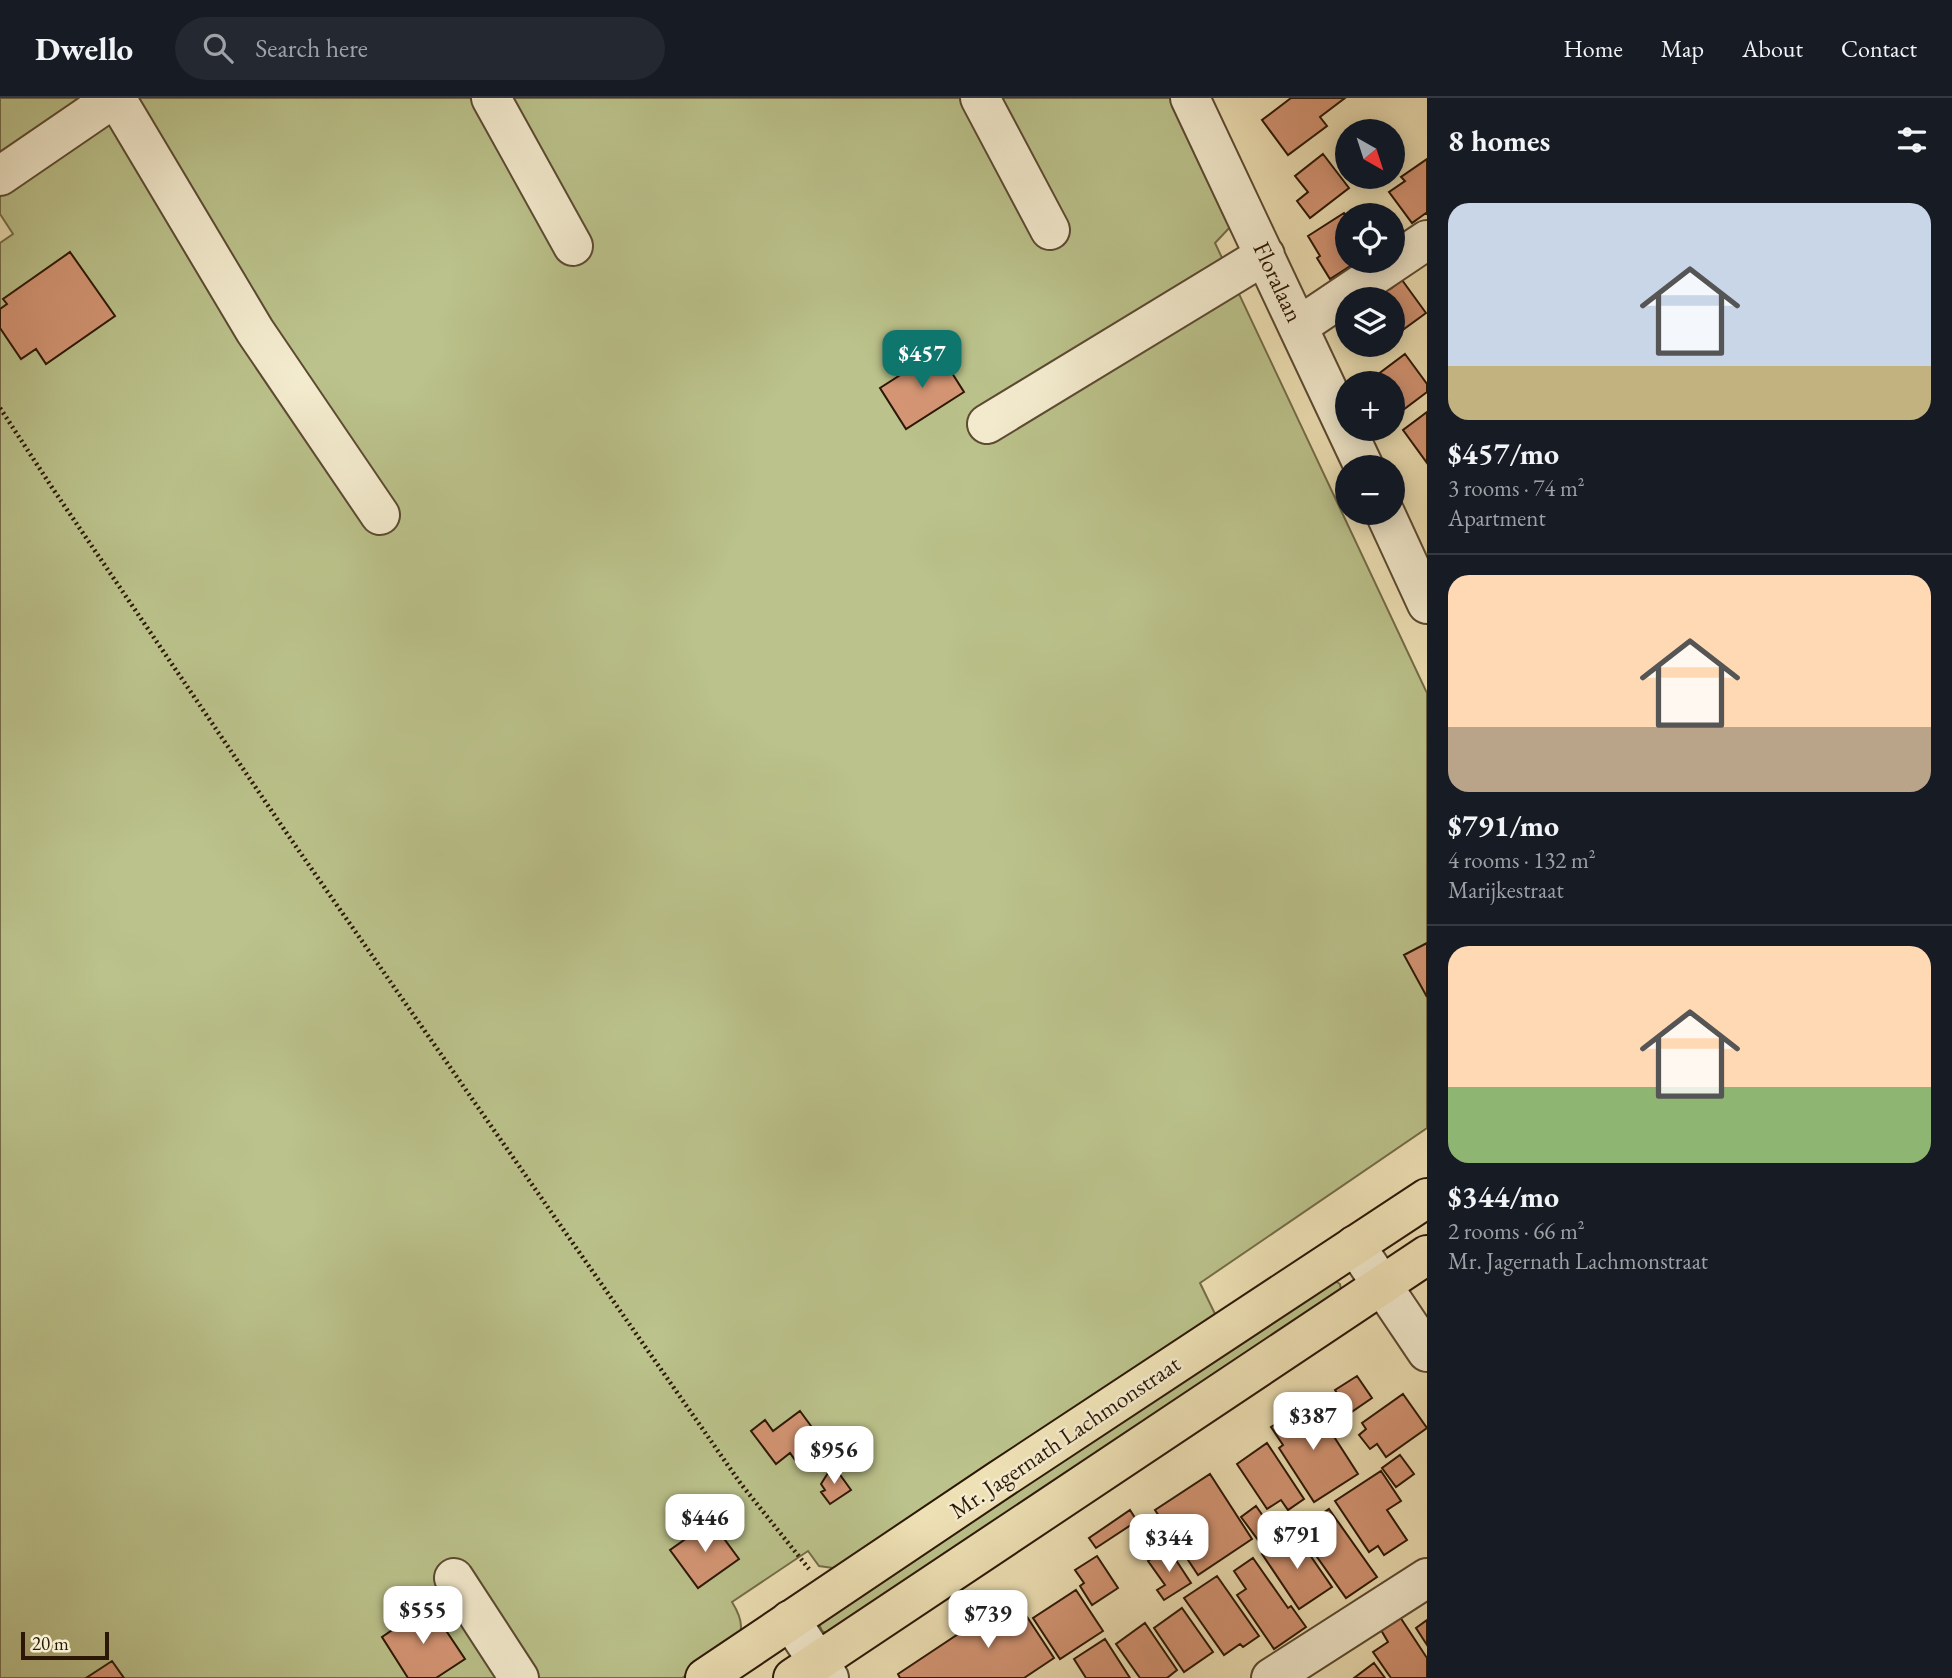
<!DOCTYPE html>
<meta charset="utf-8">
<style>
:root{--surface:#171b24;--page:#242831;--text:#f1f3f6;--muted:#9ea1a6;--line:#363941;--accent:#0f766e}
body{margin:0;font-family:"EB Garamond",serif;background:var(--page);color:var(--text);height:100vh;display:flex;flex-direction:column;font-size:26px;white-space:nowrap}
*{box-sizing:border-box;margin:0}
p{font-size:23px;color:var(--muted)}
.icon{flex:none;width:38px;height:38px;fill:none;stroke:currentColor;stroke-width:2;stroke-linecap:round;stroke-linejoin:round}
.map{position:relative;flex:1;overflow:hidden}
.details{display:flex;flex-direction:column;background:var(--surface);width:525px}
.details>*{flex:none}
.needle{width:46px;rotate:141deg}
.tools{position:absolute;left:1335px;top:21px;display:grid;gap:14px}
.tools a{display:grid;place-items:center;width:70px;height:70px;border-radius:50%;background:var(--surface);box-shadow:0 4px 18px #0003;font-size:35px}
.scale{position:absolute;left:21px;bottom:18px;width:88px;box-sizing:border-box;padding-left:7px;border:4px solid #2c1706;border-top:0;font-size:19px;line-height:24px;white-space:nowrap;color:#2c1706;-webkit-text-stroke:5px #f4eccf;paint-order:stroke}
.price{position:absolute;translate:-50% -60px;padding:0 16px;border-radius:14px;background:#fff;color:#222;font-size:23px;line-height:46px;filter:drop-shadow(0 2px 4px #0008)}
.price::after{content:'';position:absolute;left:50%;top:42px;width:21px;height:16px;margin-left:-10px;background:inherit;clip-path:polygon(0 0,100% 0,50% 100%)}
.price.active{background:var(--accent);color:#fff}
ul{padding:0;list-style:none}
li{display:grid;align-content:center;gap:14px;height:371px;padding:0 21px}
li+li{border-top:2px solid var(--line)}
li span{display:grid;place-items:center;height:217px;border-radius:21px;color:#555}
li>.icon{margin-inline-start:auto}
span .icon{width:126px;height:126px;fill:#fffc;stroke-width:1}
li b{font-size:30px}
h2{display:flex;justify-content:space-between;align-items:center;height:84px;padding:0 21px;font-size:30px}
header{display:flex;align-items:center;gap:42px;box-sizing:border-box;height:98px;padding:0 35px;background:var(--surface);border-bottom:2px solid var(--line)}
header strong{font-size:33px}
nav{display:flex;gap:38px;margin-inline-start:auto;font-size:24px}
.search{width:490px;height:63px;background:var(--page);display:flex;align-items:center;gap:18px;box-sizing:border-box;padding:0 24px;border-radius:38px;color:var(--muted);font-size:26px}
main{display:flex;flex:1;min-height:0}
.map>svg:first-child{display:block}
</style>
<header>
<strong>Dwello</strong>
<div class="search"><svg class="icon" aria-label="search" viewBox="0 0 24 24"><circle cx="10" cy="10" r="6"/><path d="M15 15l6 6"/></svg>Search here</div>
<nav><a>Home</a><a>Map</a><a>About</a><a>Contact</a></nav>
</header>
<main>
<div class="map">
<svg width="1427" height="1580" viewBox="0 0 1427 1580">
<rect width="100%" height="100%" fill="#eee1b5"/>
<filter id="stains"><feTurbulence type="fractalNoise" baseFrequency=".00286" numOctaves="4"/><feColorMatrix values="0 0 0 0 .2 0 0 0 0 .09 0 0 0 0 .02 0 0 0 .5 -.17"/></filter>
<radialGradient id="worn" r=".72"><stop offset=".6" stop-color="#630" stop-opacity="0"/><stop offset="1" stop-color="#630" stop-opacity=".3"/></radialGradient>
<path fill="#bbc28b" stroke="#746c48" stroke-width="2" d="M0 0H96L0 66Z
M137 0H1174L1233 126 1215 145 1427 595V1030L1200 1185 1218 1222 843 1468 833 1470 819 1468 808 1453 732 1504C750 1533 740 1541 715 1558 704 1565 693 1573 682 1580H0V145L13 136 0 116V94Z
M1335 1183 1340 1186 1341 1192 828 1536 822 1533 819 1526 821 1520Z"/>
<path fill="#d59675" stroke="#2c1706" stroke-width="2" d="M1291 0H1345L1320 19 1327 28 1288 57 1262 22Z
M1323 56 1349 90 1310 120 1297 103 1308 94 1295 78Z
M1427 61V116L1426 115 1412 125 1389 94 1405 83 1401 79Z
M1344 115 1348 119V163H1358L1330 181 1317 160 1320 158 1308 138Z
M70 154 115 218 46 266 36 251 21 261 0 230V211L7 206 3 201Z
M1402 182 1426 215 1393 239V201H1367L1387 187 1390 191Z
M938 253 964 294 906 331 880 290Z
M1405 256 1427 286V294L1403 312 1393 298V285H1383L1377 277Z
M1427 314V365L1403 332Z
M1427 845V899L1404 857Z
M1357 1278 1372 1300 1350 1315 1335 1292Z
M1403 1296 1427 1330 1386 1359 1377 1346 1370 1351 1359 1337 1366 1331 1362 1325Z
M1311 1303 1358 1376 1314 1404 1279 1350 1283 1347 1271 1329Z
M800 1313 822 1343 795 1362 790 1355 776 1366 751 1333 765 1322 773 1333Z
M1267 1345 1304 1401 1288 1412 1281 1402 1267 1411 1237 1366Z
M1400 1357 1414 1376 1396 1389 1382 1370Z
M833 1367 851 1392 830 1406 821 1394 825 1392 821 1386Z
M1381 1373 1401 1403 1387 1412 1407 1442 1384 1457 1378 1448 1369 1454 1335 1403Z
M1210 1376 1252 1441 1198 1477 1155 1412Z
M1256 1408 1275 1435 1261 1446 1241 1419Z
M1329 1411 1377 1479 1346 1500 1298 1432Z
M1130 1412 1137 1423 1096 1450 1089 1440Z
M711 1423 739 1461 698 1490 670 1452Z
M1294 1434 1332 1489 1299 1511 1262 1456Z
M1168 1450 1191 1485 1164 1502 1157 1492 1165 1487 1148 1463Z
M1097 1458 1118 1490 1092 1507 1080 1488 1084 1485 1075 1472Z
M1253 1460 1288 1510 1291 1508 1306 1529 1274 1551 1237 1497 1246 1491 1234 1473Z
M1217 1478 1259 1538 1243 1549 1240 1546 1224 1557 1184 1500Z
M1076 1492 1103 1533 1060 1561 1033 1520Z
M1014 1499 1054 1560 1024 1580H900L898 1576Z
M429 1507 465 1561 436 1580H408L382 1539Z
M1182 1510 1213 1554 1184 1574 1154 1530Z
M1400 1519 1427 1560V1580H1391L1373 1554 1388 1544 1381 1532Z
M1427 1522V1547L1416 1530Z
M1145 1525 1177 1572 1167 1580H1140L1116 1546Z
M1105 1541 1130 1580H1086L1074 1561Z
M112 1563 124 1580H86Z
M1374 1565 1385 1580H1354Z"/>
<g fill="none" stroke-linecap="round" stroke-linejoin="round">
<defs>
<path id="minor" d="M116 0 255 233 380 417
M491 0 573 148
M980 0 1050 132
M1190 0 1364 369
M0 78 114 0
M1299 228 1427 142
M987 326 1265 157
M1385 415 1427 506
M1355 1147 1427 1254
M454 1480 519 1580
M790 1522 829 1580
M1271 1580 1427 1480"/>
<path id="major" d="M705 1580 998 1383 1427 1100
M793 1580 1427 1157"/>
</defs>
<use href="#minor" stroke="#5c4a32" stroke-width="42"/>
<use href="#major" stroke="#2c1706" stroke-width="42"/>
<path stroke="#2c1706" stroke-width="4.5" stroke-dasharray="2 3.5" stroke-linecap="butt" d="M0 310 53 391 290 740 741 1386 809 1471"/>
<use href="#minor" stroke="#f4eccf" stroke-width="38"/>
<use href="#major" stroke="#eee1b5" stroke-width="38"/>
</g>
<g text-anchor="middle" stroke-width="5" stroke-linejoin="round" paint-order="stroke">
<g font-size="24" fill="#2c1706" stroke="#f4eccf">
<text transform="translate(1278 184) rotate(65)" y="8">Floralaan</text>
<text transform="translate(1065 1339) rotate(-34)" y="8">Mr. Jagernath Lachmonstraat</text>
</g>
</g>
<rect width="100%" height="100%" filter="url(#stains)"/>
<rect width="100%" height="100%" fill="url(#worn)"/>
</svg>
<div class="tools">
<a><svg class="needle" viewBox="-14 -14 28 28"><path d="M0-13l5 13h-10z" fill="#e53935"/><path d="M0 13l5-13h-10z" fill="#9ea1a6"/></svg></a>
<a><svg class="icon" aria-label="locate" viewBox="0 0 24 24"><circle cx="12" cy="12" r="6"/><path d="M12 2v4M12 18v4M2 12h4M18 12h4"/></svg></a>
<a><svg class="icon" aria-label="layers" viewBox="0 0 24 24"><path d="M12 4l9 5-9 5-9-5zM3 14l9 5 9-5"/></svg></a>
<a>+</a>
<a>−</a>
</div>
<div class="scale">20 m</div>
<b class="price active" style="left:922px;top:292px">$457</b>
<b class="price" style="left:1313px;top:1354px">$387</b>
<b class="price" style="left:834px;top:1388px">$956</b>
<b class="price" style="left:705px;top:1456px">$446</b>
<b class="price" style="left:1297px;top:1473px">$791</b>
<b class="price" style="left:1169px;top:1476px">$344</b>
<b class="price" style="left:423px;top:1548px">$555</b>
<b class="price" style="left:988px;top:1552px">$739</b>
</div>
<section class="details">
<h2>8 homes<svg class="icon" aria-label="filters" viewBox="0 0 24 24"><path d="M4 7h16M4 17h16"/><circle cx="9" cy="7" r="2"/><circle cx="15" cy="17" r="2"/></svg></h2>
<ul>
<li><span style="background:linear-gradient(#c9d6e8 75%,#c2b280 0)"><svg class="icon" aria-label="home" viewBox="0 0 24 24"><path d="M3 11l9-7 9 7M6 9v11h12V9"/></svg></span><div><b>$457/mo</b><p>3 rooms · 74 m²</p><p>Apartment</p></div></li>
<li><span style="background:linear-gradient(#ffd9b3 70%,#b9a48a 0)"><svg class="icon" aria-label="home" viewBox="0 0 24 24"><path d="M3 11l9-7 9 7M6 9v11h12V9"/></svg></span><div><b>$791/mo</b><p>4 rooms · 132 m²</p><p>Marijkestraat</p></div></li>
<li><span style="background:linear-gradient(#ffd9b3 65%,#8fb573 0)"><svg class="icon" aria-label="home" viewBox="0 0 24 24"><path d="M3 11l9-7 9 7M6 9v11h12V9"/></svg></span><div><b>$344/mo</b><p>2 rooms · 66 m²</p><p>Mr. Jagernath Lachmonstraat</p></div></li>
</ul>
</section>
</main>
